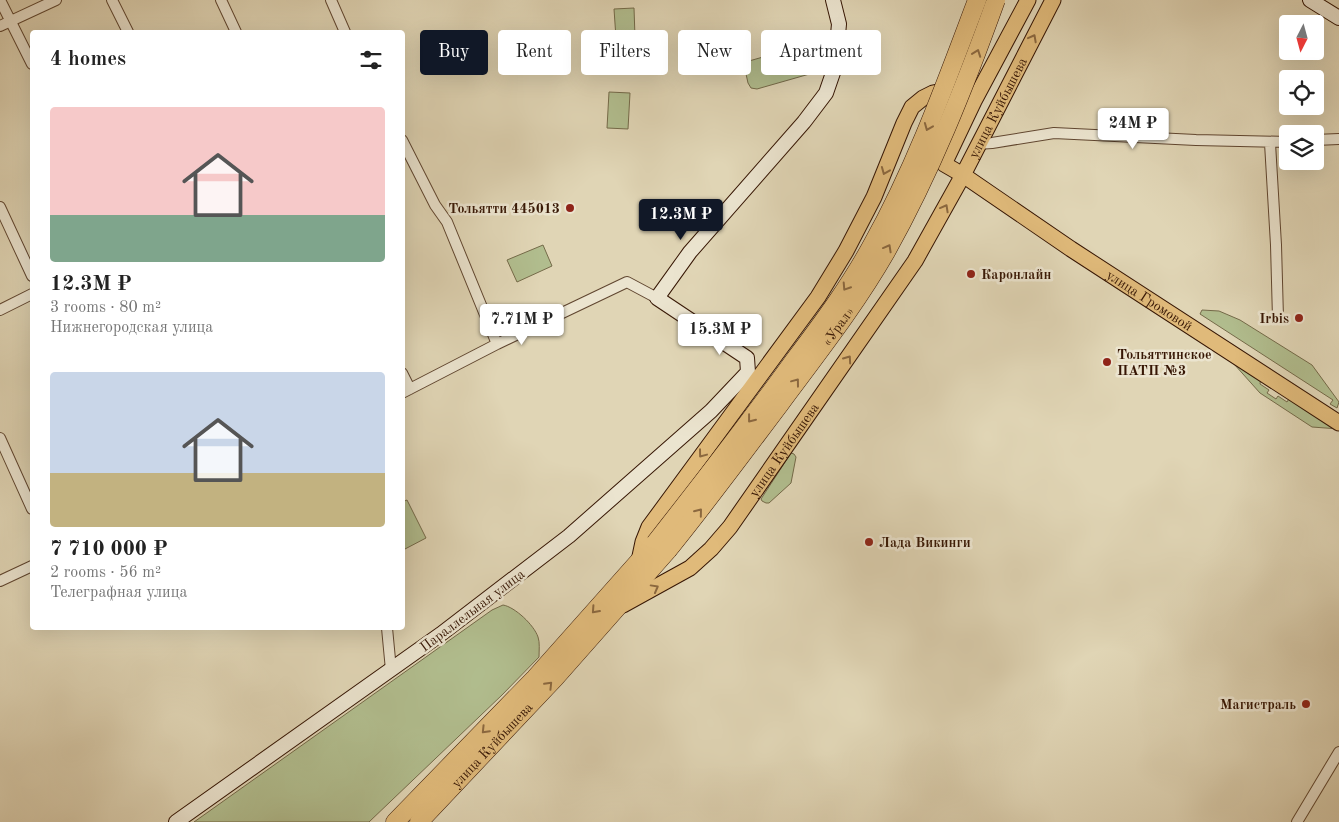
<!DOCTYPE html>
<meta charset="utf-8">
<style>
:root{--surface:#fff;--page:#f6f6f6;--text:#222;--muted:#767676;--accent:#111827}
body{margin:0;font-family:"Old Standard TT",serif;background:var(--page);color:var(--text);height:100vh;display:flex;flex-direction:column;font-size:19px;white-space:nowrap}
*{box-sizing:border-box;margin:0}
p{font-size:16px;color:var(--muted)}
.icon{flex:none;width:28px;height:28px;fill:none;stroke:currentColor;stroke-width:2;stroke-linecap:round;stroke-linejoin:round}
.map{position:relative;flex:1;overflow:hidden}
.sheet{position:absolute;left:30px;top:30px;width:375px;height:600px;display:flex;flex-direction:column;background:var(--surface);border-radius:5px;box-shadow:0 5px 20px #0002}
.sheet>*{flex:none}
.banner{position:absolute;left:420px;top:30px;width:475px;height:45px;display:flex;gap:10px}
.needle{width:32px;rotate:186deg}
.buttons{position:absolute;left:1279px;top:15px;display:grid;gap:10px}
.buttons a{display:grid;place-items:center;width:45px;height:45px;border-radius:5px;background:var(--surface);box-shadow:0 5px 20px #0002;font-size:25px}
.price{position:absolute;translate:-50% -42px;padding:0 11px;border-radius:5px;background:#fff;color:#222;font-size:16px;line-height:32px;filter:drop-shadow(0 1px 2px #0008)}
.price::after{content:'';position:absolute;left:50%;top:30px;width:15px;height:11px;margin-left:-8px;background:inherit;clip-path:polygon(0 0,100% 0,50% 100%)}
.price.on{background:var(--accent);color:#fff}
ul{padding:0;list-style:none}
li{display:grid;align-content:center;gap:10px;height:265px;padding:0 20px}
li span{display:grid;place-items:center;height:155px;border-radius:5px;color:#555}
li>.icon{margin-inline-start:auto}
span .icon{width:90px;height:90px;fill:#fffc;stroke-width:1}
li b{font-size:21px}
h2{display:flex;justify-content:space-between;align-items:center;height:60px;padding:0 20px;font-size:21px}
.chip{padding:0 18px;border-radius:5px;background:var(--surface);box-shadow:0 5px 20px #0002;font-size:18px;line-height:45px}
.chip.on{background:var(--accent);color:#fff}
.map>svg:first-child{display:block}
</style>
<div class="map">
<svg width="1339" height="822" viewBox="0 0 1339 822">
<rect width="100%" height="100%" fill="#e0d5b5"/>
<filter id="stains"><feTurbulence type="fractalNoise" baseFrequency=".004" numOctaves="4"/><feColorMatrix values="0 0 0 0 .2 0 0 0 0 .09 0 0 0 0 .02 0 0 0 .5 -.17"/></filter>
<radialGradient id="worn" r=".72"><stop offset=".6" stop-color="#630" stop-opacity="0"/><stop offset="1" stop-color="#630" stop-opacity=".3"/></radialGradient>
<path fill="#b1bd8e" stroke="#746a49" d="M634 8 635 37 616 38 614 9Z
M805 45 811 46C815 53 819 61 817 70L813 73 757 89 751 88 748 83 744 65 749 61Z
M609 92 630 93 628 129 607 128Z
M543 245 552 266 517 282 507 260Z
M1202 310 1219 311 1240 320 1312 365 1339 402 1337 408 1330 404 1333 400 1200 314Z
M1225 354 1261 377 1260 384 1269 390 1267 393 1276 399 1278 396 1287 402 1290 397 1339 429 1312 427 1260 393Z
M791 453 794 454 796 457 791 483 769 503H766L762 501 761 499Z
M407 500 426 538 405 549 403 544 402 502Z
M503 605C515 607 534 625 538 637 540 642 539 651 539 657L502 695 369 822H194L492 610Z"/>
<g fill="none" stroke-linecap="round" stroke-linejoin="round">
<defs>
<path id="street" d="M0 0 32 64
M112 0 128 32
M221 0 236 32
M331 0 345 32
M0 26 56 0
M402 140 435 205 447 222 497 344
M1315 140 1339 139
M1270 143 1276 245 1278 318
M977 144 992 143 1054 133 1196 140 1288 142
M0 207 32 276
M0 310 32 294
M402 373 410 389
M402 393 497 344 627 282 657 298
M0 438 32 509
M0 581 32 566
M387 628 391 670
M1297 822 1339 752"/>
<path id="secondary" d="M1310 0 1339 18
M176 822 441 634 569 536 711 411 748 372 747 358 657 298 690 252 804 122 826 93 835 67 839 24 833 0"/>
<g id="primary">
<path id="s1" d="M1028 0 974 101 944 164 963 175 1071 249 1339 423"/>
<path d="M639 561 643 542 649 527 818 297 846 251 874 197 904 123 912 107 923 98 933 93 952 89"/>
<path id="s2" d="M623 605 690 568 711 549 730 527 915 261 963 175 1053 0"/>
</g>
<g id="highway">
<path d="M395 822 535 678 655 543"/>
<path id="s3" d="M419 822 555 678 668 550"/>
</g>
</defs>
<use href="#street" stroke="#604630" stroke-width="12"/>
<use href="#secondary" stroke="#361604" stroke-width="16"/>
<use href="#primary" stroke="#361604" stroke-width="17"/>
<use href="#highway" stroke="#361604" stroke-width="19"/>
<use href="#street" stroke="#ebe4cf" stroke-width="10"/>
<use href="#secondary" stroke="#ebe4cf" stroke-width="14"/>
<use href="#primary" stroke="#e0ba7a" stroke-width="15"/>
<use href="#highway" stroke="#e0ba7a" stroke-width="18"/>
<defs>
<g id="highway-bridge">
<path d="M655 543C703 482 750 421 795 359 823 322 851 284 873 243 916 166 946 82 977 0"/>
<path id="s4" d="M668 550C707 502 743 453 780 404 817 354 855 306 886 252 931 172 965 86 996 0"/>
</g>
</defs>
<use href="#highway-bridge" stroke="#361604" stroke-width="19" stroke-linecap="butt"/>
<use href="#highway-bridge" stroke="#e0ba7a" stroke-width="18"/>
</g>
<defs><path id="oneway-chevron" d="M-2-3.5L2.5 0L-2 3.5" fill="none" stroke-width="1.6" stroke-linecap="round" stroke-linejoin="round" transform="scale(1.25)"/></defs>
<g stroke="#8b683f">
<use href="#oneway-chevron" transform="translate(1033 38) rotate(-62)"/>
<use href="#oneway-chevron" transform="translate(977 53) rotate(-70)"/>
<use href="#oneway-chevron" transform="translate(928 127) rotate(112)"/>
<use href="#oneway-chevron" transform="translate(885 171) rotate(112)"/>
<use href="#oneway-chevron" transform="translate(945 208) rotate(-61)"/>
<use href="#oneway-chevron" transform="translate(888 248) rotate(-61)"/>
<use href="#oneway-chevron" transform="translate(846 287) rotate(123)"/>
<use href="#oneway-chevron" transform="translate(848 359) rotate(-55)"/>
<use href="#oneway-chevron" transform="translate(796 382) rotate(-53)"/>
<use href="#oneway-chevron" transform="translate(751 419) rotate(128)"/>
<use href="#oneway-chevron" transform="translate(702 454) rotate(127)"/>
<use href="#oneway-chevron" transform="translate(699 512) rotate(-51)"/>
<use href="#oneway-chevron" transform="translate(655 588) rotate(-29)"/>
<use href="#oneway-chevron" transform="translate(595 610) rotate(132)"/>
<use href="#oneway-chevron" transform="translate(549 685) rotate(-46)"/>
<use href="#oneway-chevron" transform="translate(485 730) rotate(134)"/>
</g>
<g fill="#8f2418" stroke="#ebe4cf" stroke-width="2">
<circle cx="570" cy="208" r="5"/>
<circle cx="971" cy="274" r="5"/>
<circle cx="1299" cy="318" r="5"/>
<circle cx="1107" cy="362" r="5"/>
<circle cx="869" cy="542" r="5"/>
<circle cx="1306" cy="704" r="5"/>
</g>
<g text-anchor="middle" stroke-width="5" stroke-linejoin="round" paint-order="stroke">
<g font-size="14" fill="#361604" stroke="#ebe4cf">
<text dy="5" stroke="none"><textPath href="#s2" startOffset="632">улица Куйбышева</textPath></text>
<text dy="5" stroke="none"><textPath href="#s1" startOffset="431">улица Громовой</textPath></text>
<text dy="5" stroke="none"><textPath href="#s4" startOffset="281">«Урал»</textPath></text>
<text dy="5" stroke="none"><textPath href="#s2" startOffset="228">улица Куйбышева</textPath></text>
<text transform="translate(472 610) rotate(-37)" y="5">Параллельная улица</text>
<text dy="5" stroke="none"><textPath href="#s3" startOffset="106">улица Куйбышева</textPath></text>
</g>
<g font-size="14" font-weight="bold" fill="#361604" stroke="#ebe4cf" text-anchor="end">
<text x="560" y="213">Тольятти 445013</text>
<text x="981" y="279" text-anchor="start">Каронлайн</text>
<text x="1289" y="323">Irbis</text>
<text x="1117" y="359" text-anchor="start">Тольяттинское<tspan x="1117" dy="16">ПАТП №3</tspan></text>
<text x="879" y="547" text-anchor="start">Лада Викинги</text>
<text x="1296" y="709">Магистраль</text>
</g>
</g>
<rect width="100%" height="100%" filter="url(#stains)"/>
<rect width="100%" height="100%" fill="url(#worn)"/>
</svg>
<div class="buttons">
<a><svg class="needle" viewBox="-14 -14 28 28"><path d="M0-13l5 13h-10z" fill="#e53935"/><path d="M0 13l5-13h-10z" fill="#767676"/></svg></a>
<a><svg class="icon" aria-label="locate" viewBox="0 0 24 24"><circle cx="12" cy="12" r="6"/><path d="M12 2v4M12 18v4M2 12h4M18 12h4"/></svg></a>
<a><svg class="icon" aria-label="layers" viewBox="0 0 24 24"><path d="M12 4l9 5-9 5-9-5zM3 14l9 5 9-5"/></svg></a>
</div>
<b class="price" style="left:1133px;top:150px">24M ₽</b>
<b class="price on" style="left:681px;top:241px">12.3M ₽</b>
<b class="price" style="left:522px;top:346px">7.71M ₽</b>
<b class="price" style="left:720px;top:356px">15.3M ₽</b>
<div class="banner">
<a class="chip on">Buy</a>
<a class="chip">Rent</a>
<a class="chip">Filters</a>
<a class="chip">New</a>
<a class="chip">Apartment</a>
</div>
<section class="sheet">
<h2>4 homes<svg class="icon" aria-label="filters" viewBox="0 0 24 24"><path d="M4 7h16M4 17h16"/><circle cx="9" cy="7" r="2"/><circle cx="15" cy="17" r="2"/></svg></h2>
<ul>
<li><span style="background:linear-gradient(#f6c9c9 70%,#7fa58c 0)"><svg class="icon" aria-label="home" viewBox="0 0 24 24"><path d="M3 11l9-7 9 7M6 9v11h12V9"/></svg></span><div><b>12.3M ₽</b><p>3 rooms · 80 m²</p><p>Нижнегородская улица</p></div></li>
<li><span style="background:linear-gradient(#c9d6e8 65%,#c2b280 0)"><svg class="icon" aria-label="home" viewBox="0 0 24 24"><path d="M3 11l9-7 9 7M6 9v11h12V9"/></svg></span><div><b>7 710 000 ₽</b><p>2 rooms · 56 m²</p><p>Телеграфная улица</p></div></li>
</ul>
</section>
</div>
